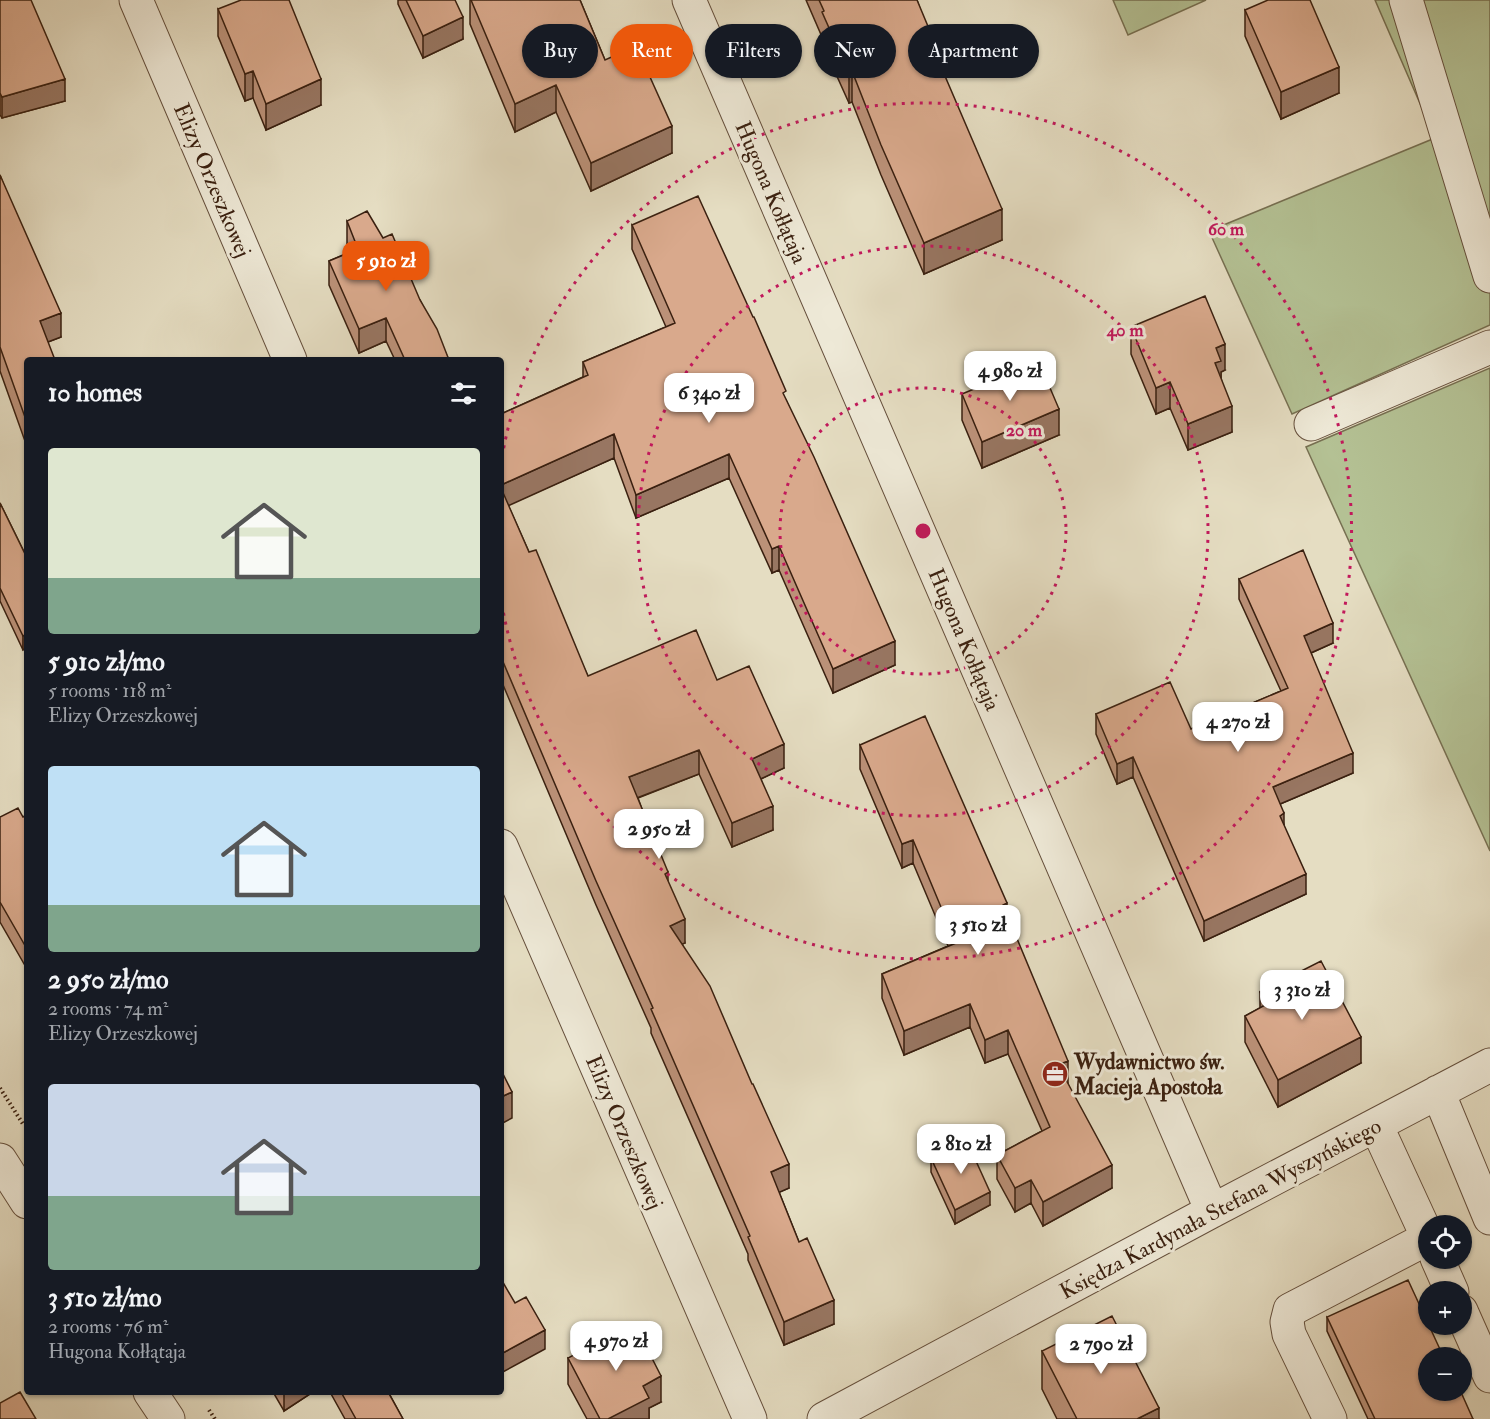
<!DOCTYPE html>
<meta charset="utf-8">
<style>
:root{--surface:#171b24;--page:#20242c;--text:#f1f3f6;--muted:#9ea1a6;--accent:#ea580c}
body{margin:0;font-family:"IM FELL Double Pica",serif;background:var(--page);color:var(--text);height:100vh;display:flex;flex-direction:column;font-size:22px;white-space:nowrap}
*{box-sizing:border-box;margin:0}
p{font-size:20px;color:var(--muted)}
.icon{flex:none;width:33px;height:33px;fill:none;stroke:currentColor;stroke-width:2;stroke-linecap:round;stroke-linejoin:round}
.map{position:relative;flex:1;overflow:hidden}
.drawer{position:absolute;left:24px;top:357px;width:480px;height:1038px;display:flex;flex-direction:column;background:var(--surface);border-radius:6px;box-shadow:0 2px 4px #0004}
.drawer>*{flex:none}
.hud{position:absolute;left:522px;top:24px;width:570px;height:54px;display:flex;gap:12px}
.fabs{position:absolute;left:1418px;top:1215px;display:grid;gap:12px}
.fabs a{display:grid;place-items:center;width:54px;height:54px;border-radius:50%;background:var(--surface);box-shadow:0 2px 4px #0004;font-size:30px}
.price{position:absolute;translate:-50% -51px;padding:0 14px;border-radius:12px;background:#fff;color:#222;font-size:20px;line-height:39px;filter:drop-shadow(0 2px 3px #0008)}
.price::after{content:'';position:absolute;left:50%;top:36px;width:18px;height:14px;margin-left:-9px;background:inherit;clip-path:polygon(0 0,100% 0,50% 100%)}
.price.current{background:var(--accent);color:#fff}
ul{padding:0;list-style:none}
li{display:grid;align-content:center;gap:12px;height:318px;padding:0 24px}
li span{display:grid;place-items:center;height:186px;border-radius:6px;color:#555}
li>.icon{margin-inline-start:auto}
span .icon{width:108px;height:108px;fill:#fffc;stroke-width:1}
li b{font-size:26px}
h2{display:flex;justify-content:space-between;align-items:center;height:72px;padding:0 24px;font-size:26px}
.pill{padding:0 21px;border-radius:27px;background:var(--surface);box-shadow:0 2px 4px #0004;font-size:21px;line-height:54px}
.pill.current{background:var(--accent);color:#fff}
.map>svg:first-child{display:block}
</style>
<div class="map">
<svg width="1490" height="1419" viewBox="0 0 1490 1419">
<rect width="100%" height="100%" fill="#e5ddc2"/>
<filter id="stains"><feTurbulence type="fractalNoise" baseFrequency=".00333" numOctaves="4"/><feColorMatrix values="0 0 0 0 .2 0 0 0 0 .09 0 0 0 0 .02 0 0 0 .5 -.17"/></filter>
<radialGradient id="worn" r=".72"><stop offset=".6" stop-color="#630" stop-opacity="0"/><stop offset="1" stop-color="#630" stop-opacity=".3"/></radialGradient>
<path fill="#b4c194" stroke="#777052" stroke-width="1.5" d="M1113 0H1206L1128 35Z
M1375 0H1490V325L1292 414 1209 231 1435 138Z
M1490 368V851L1306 447Z"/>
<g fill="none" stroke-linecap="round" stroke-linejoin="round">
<defs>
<path id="minor" d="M136 0 290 360
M689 0 1212 1211
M1406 0 1490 276
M1311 424 1490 347
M501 846 750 1419
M1438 1092 1490 1218
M1376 1125 1428 1238
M0 1160 27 1202
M1437 1258 1452 1292
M1461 1311 1490 1376
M150 1392 168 1419
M824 1419 1212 1211 1490 1065
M1330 1419 1289 1334 1287 1322 1290 1310 1428 1238"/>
</defs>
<use href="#minor" stroke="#654f3c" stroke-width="35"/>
<path stroke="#3a2010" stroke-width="4" stroke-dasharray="1.5 3" stroke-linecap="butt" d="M0 1088 23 1124
M209 1410 215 1419"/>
<use href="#minor" stroke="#eee9d7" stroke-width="33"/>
</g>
<path fill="#bb9178" stroke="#3a2010" stroke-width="1.5" d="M0 0 65 101 2 118 0 115Z
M398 0H455L463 39 423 58 398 4Z
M470 0H580L605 60 672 153 591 191 556 112 515 132 470 24Z
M806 0H917L1002 240 924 274 881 175 852 102 849 103 822 43V37Z
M218 9 321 105 266 130 253 98 245 101 218 36Z
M1245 10 1339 93 1281 119 1245 36Z
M0 175 61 337 48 342 27 360V443L26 444 0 371Z
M347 221 420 300 449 360H395L386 341 359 353 329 285V261L350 252 347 244Z
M632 225 786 400 895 665 833 693 779 570 772 573 729 478 636 518 614 458 508 505 529 552 588 676 717 680 784 768 761 779 773 830 732 847 699 774 638 798 668 882 685 943 682 944 789 1188 779 1192 799 1242 834 1324 784 1345 748 1260V1254L651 1033V1028L596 905 501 680V414L583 377V362L666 327 632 249Z
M1131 327 1225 370 1221 372V378L1232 432 1188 450 1170 408 1156 414 1131 354Z
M962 394 1059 435 982 468 962 420Z
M0 503 27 558 23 650 0 601Z
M1239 579 1333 643 1311 653 1353 773 1280 804 1284 826 1306 894 1204 941 1133 777 1117 784 1096 734V714L1191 729 1281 691 1239 599Z
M860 745 1007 917 1068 1084 1112 1188 1043 1226 1031 1203 1015 1212 997 1179V1155L1042 1131 1008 1054 985 1063 970 1027 904 1055 882 998V974L948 946 913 863 902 868 860 769Z
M27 815V969L0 922V817H23Z
M1260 992 1361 1063 1278 1107 1245 1042V1016L1260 1008Z
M931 1158 990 1205 955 1224 931 1172Z
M1327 1317 1473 1419H1368L1327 1331Z
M1042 1351 1159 1419H1057L1042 1389Z
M568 1358 661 1402 649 1408V1419H587L568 1384Z
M273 1392H313L284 1411Z
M330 1392H394L390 1395 403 1419H345Z"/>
<path fill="#987662" stroke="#3a2010" stroke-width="1.5" d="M463 17V39L423 58V36Z
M1339 67V93L1281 119V92Z
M253 71V98L245 101V74Z
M852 71V102L849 103V73Z
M65 79V101L2 118V97Z
M321 79V105L266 130V104Z
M556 85V112L515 132V104Z
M672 126V153L591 191V163Z
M1002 209V240L924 274V243Z
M61 313V337L40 345V321Z
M386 318V341L359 353V329Z
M1225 344V370L1221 372V387L1215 363 1216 348Z
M1170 382V408L1156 414V388Z
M1232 406V432L1188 450V424Z
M1059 409V435L982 468V442Z
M27 419V443L26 444V420Z
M614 434V458L501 509V485Z
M729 454V478L636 518V495Z
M779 546V570L772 573V549Z
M1333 623V643L1304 656V636Z
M27 634V648L23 650V636Z
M895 641V665L833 693V669Z
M784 744V768L752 783V759Z
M699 750V774L629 801V777Z
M1353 753V773L1273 807V787Z
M1133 757V777L1117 784V764Z
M773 806V830L732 847V823Z
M1284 813V833L1280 816Z
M913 840V863L902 868V844Z
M668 872V896L665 874Z
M1306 874V894L1204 941V921Z
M1007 903V927L1003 905Z
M685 919V943L670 949V926Z
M970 1004V1027L904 1055V1031Z
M1008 1030V1054L985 1063V1040Z
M1361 1037V1063L1278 1107V1080Z
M1068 1061V1085L1058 1065Z
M512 1092V1118L501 1124V1097Z
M789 1164V1188L771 1196V1172Z
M1112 1165V1188L1043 1226V1202Z
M1031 1180V1203L1015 1212V1188Z
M990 1192V1205L955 1224V1210Z
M834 1300V1324L784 1345V1322Z
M545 1330V1349L501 1373V1354Z
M661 1376V1402L649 1408V1419H608L643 1386Z
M284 1392H313L284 1411Z
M1159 1408V1419H1137Z"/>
<path fill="#d9a98c" stroke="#3a2010" stroke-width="1.5" d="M0 0H31L65 79 2 97 0 93Z
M241 0H289L321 79 266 104 253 71 245 74 218 9Z
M406 0H455L463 17 423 36Z
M471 0H580L605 60 636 46 672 126 591 163 556 85 515 104Z
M819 0H917L932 36 930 37 941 61 939 62 1002 209 924 243 881 145 852 71 849 73 822 12 824 11Z
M1268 0H1310L1339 67 1281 92 1245 10Z
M0 175 61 313 40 321 55 360H27V419L26 420 0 347Z
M698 196 753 317H754L786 391 783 393 814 457 895 641 833 669 779 546 772 549 729 454 636 495 614 434 501 485V414L588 375 583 362 675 323 632 225Z
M367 211 383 238 392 234 420 300 437 329 449 360H405L386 318 359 329 329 261 358 249 347 221Z
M1205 296 1225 344 1216 348 1221 361 1215 363 1232 406 1188 424 1170 382 1156 388 1131 327Z
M1039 362 1059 409 982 442 962 394Z
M501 488 529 552 536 550 588 676 696 630 717 680 749 666 784 744 752 759 773 806 732 823 699 750 629 777 668 872 665 874 685 919 670 926 710 986 752 1084H753L789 1164 771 1172 799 1242 807 1238 834 1300 784 1322 748 1237 750 1236 651 1009 653 1008 596 881 501 657Z
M0 503 27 558V634L23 636 0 588Z
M1303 550 1333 623 1304 636 1353 753 1273 787 1284 813 1280 816 1306 874 1204 921 1133 757 1117 764 1096 714 1170 682 1191 729 1288 688 1239 579Z
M925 716 1007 903 1003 905 1068 1061 1058 1065 1112 1165 1043 1202 1031 1180 1015 1188 997 1155 1050 1127 1008 1030 985 1040 970 1004 904 1031 882 974 956 943 913 840 902 844 860 745Z
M18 808 23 817 27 815V949L0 902V817Z
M1321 961 1361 1037 1278 1080 1245 1016 1267 1004 1260 992Z
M501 1070 512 1092 501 1097Z
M966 1139 990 1192 955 1210 931 1158Z
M501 1279 515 1303 526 1297 545 1330 501 1354Z
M1408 1280 1444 1358H1428V1390H1460L1473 1419H1375L1327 1317Z
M1112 1316 1159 1408 1137 1419H1077L1042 1351Z
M634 1323 661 1376 643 1386 649 1398 608 1419H600L568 1358Z
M20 1392 36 1419H0V1403Z
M341 1392H388L403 1419H356Z"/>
<g fill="none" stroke="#c2185b" stroke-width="3" stroke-dasharray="3 6">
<circle cx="923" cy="531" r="143"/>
<circle cx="923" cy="531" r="285"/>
<path d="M502 457A428 428 0 1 1 502 605"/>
</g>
<defs>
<symbol id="office-disc" viewBox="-11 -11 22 22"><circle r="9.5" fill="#8f2418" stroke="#eee9d7"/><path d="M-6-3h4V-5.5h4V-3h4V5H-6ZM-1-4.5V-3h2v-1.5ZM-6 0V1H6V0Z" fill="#fff"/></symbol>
</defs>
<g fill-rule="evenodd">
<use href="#office-disc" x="1040" y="1059" width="30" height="30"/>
</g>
<g text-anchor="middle" stroke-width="6" stroke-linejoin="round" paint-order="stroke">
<g font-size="22" fill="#3a2010" stroke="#eee9d7">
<text transform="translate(213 180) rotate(67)" y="8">Elizy Orzeszkowej</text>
<text transform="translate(772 192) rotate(67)" y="8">Hugona Kołłątaja</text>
<text transform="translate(965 639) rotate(67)" y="8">Hugona Kołłątaja</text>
<text transform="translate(625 1132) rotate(67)" y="8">Elizy Orzeszkowej</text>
<text transform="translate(1220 1208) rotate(-28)" y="8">Księdza Kardynała Stefana Wyszyńskiego</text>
</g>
<g font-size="22" font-weight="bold" fill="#3a2010" stroke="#eee9d7" text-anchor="start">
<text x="1074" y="1069">Wydawnictwo św.<tspan x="1074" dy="25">Macieja Apostoła</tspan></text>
</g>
</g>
<circle cx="923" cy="531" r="9" fill="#c2185b" stroke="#eee9d7" stroke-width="3"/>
<g font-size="18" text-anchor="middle" font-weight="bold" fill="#c2185b" stroke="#eee9d7" stroke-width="6" stroke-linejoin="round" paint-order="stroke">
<text x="1226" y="235">60 m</text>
<text x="1125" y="336">40 m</text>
<text x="1024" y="436">20 m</text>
</g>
<rect width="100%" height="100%" filter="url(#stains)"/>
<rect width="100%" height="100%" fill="url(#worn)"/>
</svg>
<div class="fabs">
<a><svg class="icon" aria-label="locate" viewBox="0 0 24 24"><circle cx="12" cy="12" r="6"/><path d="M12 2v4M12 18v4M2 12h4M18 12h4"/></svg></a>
<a>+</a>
<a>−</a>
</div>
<b class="price current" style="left:386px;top:292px">5 910 zł</b>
<b class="price" style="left:1010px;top:402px">4 980 zł</b>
<b class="price" style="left:709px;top:424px">6 340 zł</b>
<b class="price" style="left:1238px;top:753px">4 270 zł</b>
<b class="price" style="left:659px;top:860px">2 950 zł</b>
<b class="price" style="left:978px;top:956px">3 510 zł</b>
<b class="price" style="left:1302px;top:1021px">3 310 zł</b>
<b class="price" style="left:961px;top:1175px">2 810 zł</b>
<b class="price" style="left:616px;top:1372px">4 970 zł</b>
<b class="price" style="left:1101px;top:1375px">2 790 zł</b>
<div class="hud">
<a class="pill">Buy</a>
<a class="pill current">Rent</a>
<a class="pill">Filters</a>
<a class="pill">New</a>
<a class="pill">Apartment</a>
</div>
<section class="drawer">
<h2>10 homes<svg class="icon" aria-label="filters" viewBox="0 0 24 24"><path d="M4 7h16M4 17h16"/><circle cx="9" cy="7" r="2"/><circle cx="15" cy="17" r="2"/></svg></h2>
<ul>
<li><span style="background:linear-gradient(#dfe7d0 70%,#7fa58c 0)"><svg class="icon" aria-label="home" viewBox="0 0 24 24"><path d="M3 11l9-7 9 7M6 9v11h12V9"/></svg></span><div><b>5 910 zł/mo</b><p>5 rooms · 118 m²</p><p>Elizy Orzeszkowej</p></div></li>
<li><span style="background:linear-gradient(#bfe0f5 75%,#7fa58c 0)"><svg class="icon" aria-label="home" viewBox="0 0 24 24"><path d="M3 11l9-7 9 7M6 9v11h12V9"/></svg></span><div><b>2 950 zł/mo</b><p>2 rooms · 74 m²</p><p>Elizy Orzeszkowej</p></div></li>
<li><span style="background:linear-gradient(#c9d6e8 60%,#7fa58c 0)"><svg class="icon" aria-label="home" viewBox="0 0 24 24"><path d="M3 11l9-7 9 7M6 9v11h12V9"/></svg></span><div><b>3 510 zł/mo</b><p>2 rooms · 76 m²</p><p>Hugona Kołłątaja</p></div></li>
</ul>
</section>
</div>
